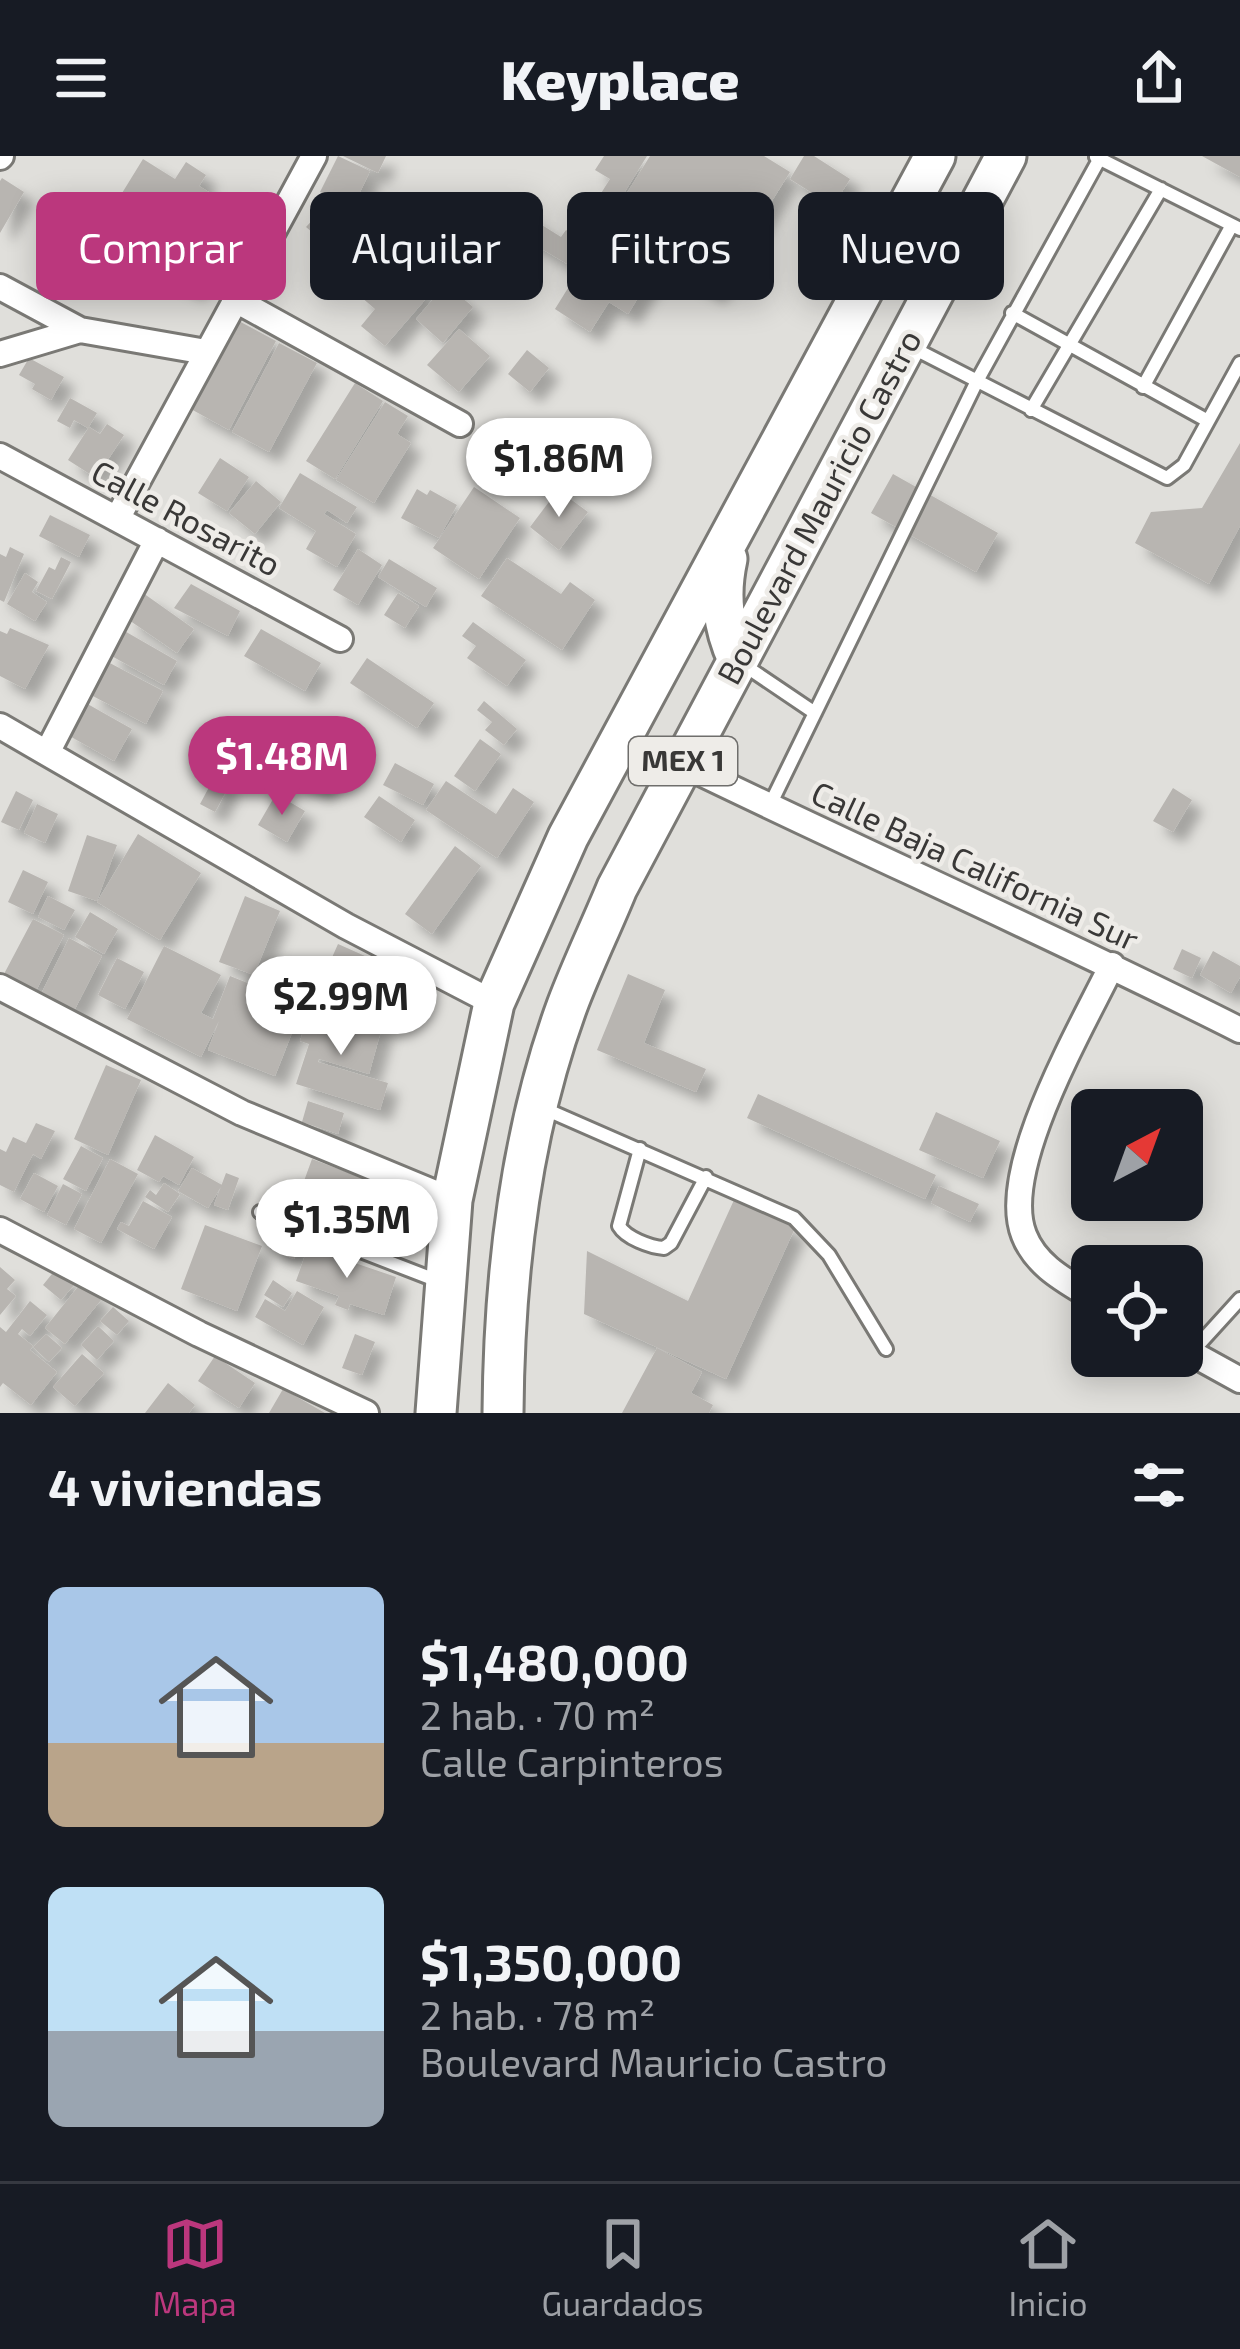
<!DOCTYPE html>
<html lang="es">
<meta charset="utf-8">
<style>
:root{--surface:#171b24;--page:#20242c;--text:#f1f3f6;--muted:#9ea1a6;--line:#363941;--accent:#bb377d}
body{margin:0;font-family:"Exo 2",sans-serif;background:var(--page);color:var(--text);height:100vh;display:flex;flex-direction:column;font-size:45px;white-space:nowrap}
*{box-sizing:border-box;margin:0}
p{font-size:39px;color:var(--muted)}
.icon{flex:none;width:66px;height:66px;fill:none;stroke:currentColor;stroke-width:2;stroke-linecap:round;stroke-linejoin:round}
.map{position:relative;height:1257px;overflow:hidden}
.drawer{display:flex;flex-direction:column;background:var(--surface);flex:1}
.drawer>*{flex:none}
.banner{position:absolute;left:36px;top:36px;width:1170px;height:108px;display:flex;gap:24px}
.needle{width:78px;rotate:41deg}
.fabs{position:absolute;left:1071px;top:933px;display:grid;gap:24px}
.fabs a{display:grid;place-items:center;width:132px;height:132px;border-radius:18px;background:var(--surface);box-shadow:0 6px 30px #0003;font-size:60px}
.price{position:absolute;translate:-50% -102px;padding:0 27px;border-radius:42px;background:#fff;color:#222;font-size:39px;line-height:78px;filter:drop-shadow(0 3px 6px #0008)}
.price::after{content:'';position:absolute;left:50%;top:72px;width:36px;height:27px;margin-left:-18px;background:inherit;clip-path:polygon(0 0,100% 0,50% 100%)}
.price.current{background:var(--accent);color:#fff}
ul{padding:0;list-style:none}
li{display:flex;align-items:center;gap:36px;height:300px;padding:0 48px}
li span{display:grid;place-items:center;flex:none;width:336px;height:240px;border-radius:18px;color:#555}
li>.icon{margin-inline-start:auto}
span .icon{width:144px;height:144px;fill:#fffc;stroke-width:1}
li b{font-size:51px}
h2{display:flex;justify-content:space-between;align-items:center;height:144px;padding:0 48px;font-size:51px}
.pill{padding:0 42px;border-radius:18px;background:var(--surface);box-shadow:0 6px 30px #0003;font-size:42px;line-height:108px}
.pill.current{background:var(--accent);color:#fff}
header{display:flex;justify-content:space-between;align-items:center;height:156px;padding:0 48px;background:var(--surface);font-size:54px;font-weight:800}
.tabs{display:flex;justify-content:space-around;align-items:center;height:168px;border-top:3px solid var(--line);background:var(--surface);font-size:33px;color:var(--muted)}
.tabs a{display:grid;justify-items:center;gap:6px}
.tabs .current{color:var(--accent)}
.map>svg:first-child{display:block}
</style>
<header><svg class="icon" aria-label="menu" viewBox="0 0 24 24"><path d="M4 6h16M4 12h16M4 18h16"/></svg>Keyplace<svg class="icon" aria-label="share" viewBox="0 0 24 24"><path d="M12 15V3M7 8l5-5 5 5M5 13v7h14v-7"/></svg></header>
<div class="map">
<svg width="1240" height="1257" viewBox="0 0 1240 1257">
<defs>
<filter id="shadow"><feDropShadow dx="11" dy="11" stdDeviation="6" flood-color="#0004"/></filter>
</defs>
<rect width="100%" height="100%" fill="#e0dfdb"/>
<path fill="#b8b5b1" filter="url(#shadow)" d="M338 0 370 15 353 51 320 36Z
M343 0H386L378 17Z
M604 0H647L593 87 576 77 610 23 595 14Z
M650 0H764L790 16 714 137 678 115 699 81 682 71 628 158 609 146 590 176 555 153Z
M804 0H814L850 23 833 50 790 23Z
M1202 0H1240V21Z
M143 3 175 23 186 6 206 19 199 30 242 57 214 102 119 42Z
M2 22 24 36 0 77V25Z
M330 45 346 60 351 54 369 71 342 102 306 71Z
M456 49 490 76 455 121 420 93Z
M521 56 561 81 566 74 589 88 574 112 510 74Z
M63 67 89 82 74 108 36 86 42 77 53 84Z
M169 84 208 109 193 134 153 110Z
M384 112 398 125 405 117 430 138 385 190 361 170 375 153 360 140Z
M446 128 473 151 443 187 416 163Z
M237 164 276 185 229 274 189 252Z
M459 173 490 200 459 236 427 209Z
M279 187 317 207 269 296 232 276Z
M527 194 549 212 530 236 508 218Z
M29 202 64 221 51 244 32 233 35 228 19 219Z
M355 227 383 245 335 323 306 305Z
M70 242 97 257 88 272 74 264 70 272 57 265Z
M385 246 408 260 397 278 411 287 374 347 336 324Z
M107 268 124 279 96 322 68 304 89 271 100 278Z
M1240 287V370L1209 428 1135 387 1151 356 1202 352Z
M220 302 249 321 227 355 198 337Z
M300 317 357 351 347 367 327 354 324 358 356 378 337 411 306 393 316 375 279 352Z
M893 318 998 377 976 416 871 357Z
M256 325 281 346 255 378 229 357Z
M474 331 520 362 479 423 433 392Z
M417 333 427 339 430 334 457 349 439 382 401 362Z
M558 334 588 356 559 394 530 371Z
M50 359 90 379 79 401 39 380Z
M10 391 24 398 4 446 0 444V398L6 401Z
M358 393 382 409 358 449 333 434Z
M61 401 71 406 52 443 36 435 49 411 55 414Z
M507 402 561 438 570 426 595 444 562 494 481 440Z
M389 403 437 432 426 451 378 421Z
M25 417 38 426 32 436 47 446 35 465 7 448Z
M191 428 240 455 228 480 174 452Z
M143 437 194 473 177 497 126 462Z
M398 437 419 450 405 472 384 459Z
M473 466 526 504 507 530 467 502 476 490 462 480Z
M10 472 49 489 25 533 0 520V475L7 478Z
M121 473 177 505 164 529 108 498Z
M261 473 321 507 305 535 244 500Z
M367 502 434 547 417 572 350 527Z
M106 505 163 535 146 568 89 538Z
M484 545 517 573 504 589 485 574 492 566 477 554Z
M84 546 132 573 114 605 66 578Z
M310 583 341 600 321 636 290 619Z
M480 583 501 598 475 635 454 620Z
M395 607 434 628 423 649 383 629Z
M214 622 229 630 215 656 200 648Z
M446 625 496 658 513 632 534 646 497 702 426 654Z
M1173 632 1192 644 1173 676 1153 665Z
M16 635 33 644 19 674 1 666Z
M276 638 305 655 287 686 258 669Z
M379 640 415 664 401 686 364 661Z
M37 648 58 658 45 687 24 677Z
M138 678 201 717 160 784 97 746Z
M87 679 117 689 97 745 68 735Z
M455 690 481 710 432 778 405 758Z
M23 714 48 726 33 758 8 746Z
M48 740 75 754 64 774 38 761Z
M245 740 280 755 254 819 219 806Z
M90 756 118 773 104 798 75 781Z
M33 763 64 779 36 835 4 818Z
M69 782 102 800 74 855 41 838Z
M338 788 365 800 352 827 326 815Z
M164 790 221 819 201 857 213 863 230 820 303 849 275 920 208 894 219 865 201 901 127 863Z
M1182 793 1201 802 1192 822 1173 813Z
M1213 795 1240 810V821L1231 837 1200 819Z
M117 802 144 816 125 853 98 839Z
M368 804 403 821 390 847 355 830Z
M628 818 665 834 644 887 706 913 696 936 597 894Z
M311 850 382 871 369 918 319 903 318 906 388 927 380 954 296 928 309 888 300 885Z
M106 909 141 924 108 999 74 983Z
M758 938 936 1019 925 1043 747 962Z
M308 945 344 957 338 978 302 966Z
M936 956 1000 985 983 1022 919 994Z
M36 967 55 975 41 1003 33 998 14 1036 0 1029V993L6 996 13 981 26 987Z
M155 979 194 1001 179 1029 163 1020 159 1026 137 1014Z
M81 990 103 1002 86 1035 63 1023Z
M110 1003 138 1018 101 1087 74 1073Z
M312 1003 389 1032 373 1075 296 1047Z
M192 1012 222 1029 208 1052 178 1035Z
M34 1017 58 1030 44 1056 20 1043Z
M226 1017 239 1022 228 1054 214 1049Z
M164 1027 180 1038 168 1056 145 1041 150 1034 156 1039Z
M63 1028 82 1038 66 1069 47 1059Z
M939 1030 979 1048 970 1066 931 1047Z
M734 1044 795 1072 726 1223 584 1158 587 1095 688 1145Z
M143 1045 172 1061 154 1093 117 1073 121 1066 129 1070Z
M205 1069 262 1090 237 1155 181 1133Z
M277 1076 301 1086 294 1103 270 1093Z
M308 1091 396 1121 384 1159 350 1148 348 1154 335 1149 339 1140 296 1125Z
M0 1111 15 1124 7 1133 16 1140 0 1159Z
M56 1113 74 1129 61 1144 43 1129Z
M273 1124 292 1137 283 1151 264 1139Z
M81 1127 101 1144 65 1188 45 1172Z
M297 1135 324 1151 303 1189 255 1161 265 1143 285 1155Z
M30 1145 47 1159 30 1180 22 1173 18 1178 33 1190 30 1194 57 1216 31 1249 3 1227 0 1231V1171L6 1176Z
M113 1151 129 1165 117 1179 100 1165Z
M98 1170 114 1185 97 1204 81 1189Z
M46 1178 62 1192 49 1206 33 1191Z
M355 1178 375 1186 362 1219 342 1212Z
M657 1192 702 1216 691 1237 713 1249 709 1257H622Z
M82 1198 104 1217 75 1250 53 1231Z
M215 1200 255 1227 239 1252 198 1225Z
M168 1227 195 1249 189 1257H145Z
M283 1233 325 1257H269Z"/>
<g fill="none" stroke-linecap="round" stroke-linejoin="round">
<defs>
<path id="service" d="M1096 1 1240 73
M1012 157 1208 265
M913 192 1167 322 1184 309 1240 207
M1143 231 1232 69
M1031 254 1161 33
M744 509 815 557
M769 651 977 225 1100 2
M545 953 794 1062 829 1099 886 1193
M640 993 619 1070C626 1082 650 1091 664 1092L671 1087 706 1021
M260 1056 438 1125
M1191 1197 1240 1143"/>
<path id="minor" d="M0 1 1 0
M0 131 80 174
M234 143 460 268
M0 198 80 174 206 196
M0 300 340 483
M117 363 314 0
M0 570 346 770 494 847
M48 595 157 384
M682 608C867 698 1056 781 1240 874
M0 831 242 957 452 1044
M0 1074 199 1178 366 1257
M1092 1141C1066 1125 1036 1110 1024 1079 998 1014 1082 871 1112 809
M1182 1192 1240 1224"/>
<path id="primary" d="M727 403C719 440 723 470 738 504
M436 1257 452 1044 494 847 568 681 935 0
M503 1257C504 1122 520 978 567 850 582 810 601 771 617 732L1006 0"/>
</defs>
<use href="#service" stroke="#7a7975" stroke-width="18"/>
<use href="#minor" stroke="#7a7975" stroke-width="30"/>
<use href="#primary" stroke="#7a7975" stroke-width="45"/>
<use href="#service" stroke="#fff" stroke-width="12"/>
<use href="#minor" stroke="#fff" stroke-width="24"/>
<use href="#primary" stroke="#fff" stroke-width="39"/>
</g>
<g text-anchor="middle" stroke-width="9" stroke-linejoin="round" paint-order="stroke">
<rect fill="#eeece8" stroke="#6f6e6c" stroke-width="3" x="629" y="581" width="108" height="48" rx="9"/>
<g font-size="30" font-weight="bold" fill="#393837">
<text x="683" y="615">MEX 1</text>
</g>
<g font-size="33" fill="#393837" stroke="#eeece8">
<text transform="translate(819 351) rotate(-62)" y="12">Boulevard Mauricio Castro</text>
<text transform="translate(186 362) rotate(28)" y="12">Calle Rosarito</text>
<text transform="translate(975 710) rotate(25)" y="12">Calle Baja California Sur</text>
</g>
</g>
</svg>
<div class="fabs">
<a><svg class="needle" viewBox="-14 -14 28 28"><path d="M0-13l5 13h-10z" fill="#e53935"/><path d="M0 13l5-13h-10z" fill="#9ea1a6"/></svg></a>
<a><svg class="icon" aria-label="locate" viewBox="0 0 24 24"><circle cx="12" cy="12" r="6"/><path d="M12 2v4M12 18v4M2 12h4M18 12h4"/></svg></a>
</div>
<b class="price" style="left:559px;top:364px">$1.86M</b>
<b class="price current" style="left:282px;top:662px">$1.48M</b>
<b class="price" style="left:341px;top:902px">$2.99M</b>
<b class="price" style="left:347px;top:1125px">$1.35M</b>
<div class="banner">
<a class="pill current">Comprar</a>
<a class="pill">Alquilar</a>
<a class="pill">Filtros</a>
<a class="pill">Nuevo</a>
</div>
</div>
<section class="drawer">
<h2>4 viviendas<svg class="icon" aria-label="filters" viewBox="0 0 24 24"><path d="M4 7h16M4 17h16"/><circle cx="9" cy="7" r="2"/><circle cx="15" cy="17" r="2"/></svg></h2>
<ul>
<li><span style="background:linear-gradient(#a9c7e8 65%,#b9a48a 0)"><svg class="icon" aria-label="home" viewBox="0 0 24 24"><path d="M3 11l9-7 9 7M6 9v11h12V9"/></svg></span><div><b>$1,480,000</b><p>2 hab. · 70 m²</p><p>Calle Carpinteros</p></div></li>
<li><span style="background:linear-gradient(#bfe0f5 60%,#9aa5b1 0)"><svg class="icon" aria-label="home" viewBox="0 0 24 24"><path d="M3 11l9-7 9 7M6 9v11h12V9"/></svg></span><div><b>$1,350,000</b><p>2 hab. · 78 m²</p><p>Boulevard Mauricio Castro</p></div></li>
</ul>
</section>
<nav class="tabs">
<a class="current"><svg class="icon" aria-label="map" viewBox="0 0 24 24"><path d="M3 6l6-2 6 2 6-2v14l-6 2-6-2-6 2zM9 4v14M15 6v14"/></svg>Mapa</a>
<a><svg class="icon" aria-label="saved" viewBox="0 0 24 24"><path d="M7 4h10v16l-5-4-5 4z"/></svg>Guardados</a>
<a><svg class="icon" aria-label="home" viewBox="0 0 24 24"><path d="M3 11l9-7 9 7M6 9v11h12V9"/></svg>Inicio</a>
</nav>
